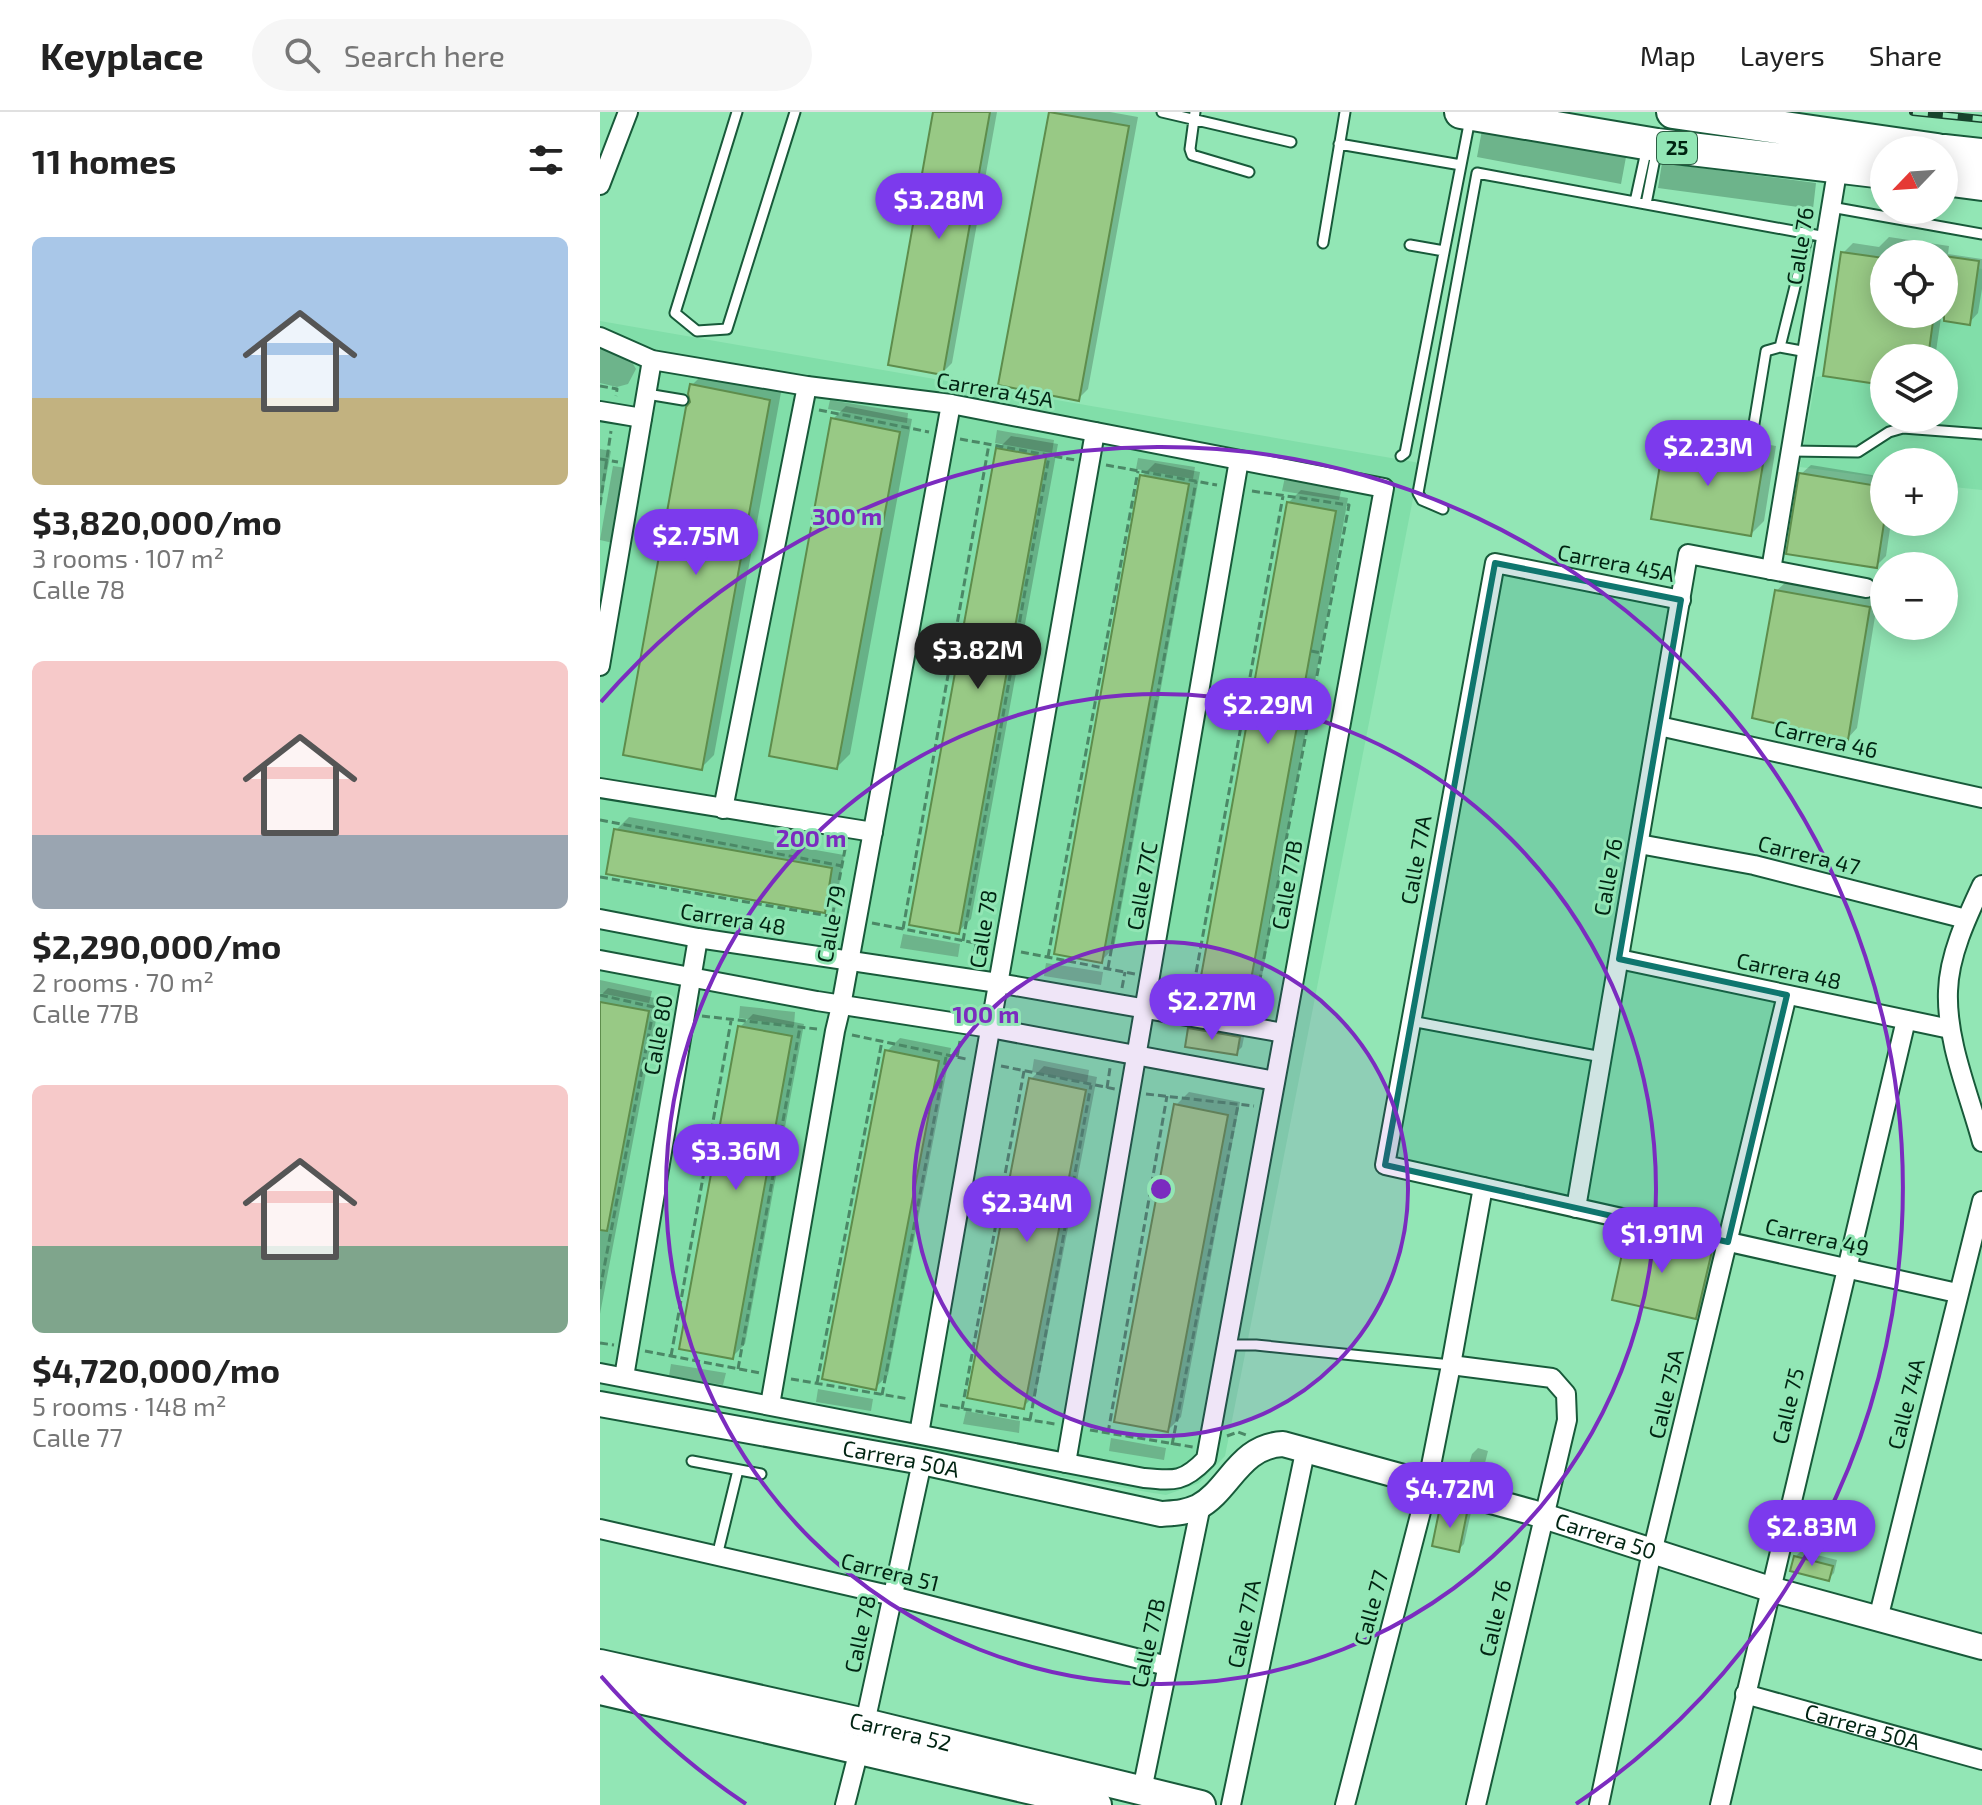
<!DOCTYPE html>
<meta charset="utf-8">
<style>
:root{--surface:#fff;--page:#f6f6f6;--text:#222;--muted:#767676;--line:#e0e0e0;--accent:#7c3aed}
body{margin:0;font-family:"Exo 2",sans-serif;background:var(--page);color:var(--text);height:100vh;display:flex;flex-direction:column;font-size:30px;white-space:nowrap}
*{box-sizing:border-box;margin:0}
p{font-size:26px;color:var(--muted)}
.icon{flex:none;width:44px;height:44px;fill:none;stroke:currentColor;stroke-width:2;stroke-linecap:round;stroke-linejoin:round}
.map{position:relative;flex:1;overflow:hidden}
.drawer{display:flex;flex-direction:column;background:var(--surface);width:600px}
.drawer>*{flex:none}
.needle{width:52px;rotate:245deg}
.tools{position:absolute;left:1270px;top:24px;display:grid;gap:16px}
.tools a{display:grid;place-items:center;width:88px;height:88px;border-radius:50%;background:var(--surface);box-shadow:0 4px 20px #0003;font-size:40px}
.price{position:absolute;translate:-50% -68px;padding:0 18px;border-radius:28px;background:var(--accent);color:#fff;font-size:26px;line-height:52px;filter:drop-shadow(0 2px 4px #0008)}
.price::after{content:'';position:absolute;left:50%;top:48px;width:24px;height:18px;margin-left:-12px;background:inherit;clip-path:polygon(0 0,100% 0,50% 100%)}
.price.on{background:#222;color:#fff}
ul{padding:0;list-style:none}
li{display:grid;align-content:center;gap:16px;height:424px;padding:0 32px}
li span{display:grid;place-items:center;height:248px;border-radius:12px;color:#555}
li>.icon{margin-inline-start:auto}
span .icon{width:144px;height:144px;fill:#fffc;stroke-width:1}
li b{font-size:34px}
h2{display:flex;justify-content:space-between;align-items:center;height:96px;padding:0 32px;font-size:34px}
header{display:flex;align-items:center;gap:48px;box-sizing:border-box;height:112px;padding:0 40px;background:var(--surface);border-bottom:2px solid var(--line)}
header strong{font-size:38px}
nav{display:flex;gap:44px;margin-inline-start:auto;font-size:28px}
.search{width:560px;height:72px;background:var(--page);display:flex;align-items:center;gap:20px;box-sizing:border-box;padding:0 28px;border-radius:44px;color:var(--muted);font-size:30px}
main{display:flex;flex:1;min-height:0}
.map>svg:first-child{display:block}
</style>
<header>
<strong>Keyplace</strong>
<div class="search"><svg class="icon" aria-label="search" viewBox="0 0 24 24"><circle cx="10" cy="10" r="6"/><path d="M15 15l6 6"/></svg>Search here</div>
<nav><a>Map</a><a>Layers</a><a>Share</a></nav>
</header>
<main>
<section class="drawer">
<h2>11 homes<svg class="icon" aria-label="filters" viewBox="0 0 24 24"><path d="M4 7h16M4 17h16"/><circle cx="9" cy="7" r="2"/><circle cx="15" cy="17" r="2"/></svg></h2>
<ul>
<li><span style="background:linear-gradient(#a9c7e8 65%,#c2b280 0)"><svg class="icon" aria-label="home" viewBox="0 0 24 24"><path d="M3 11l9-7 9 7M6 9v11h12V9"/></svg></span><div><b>$3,820,000/mo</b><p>3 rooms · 107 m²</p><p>Calle 78</p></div></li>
<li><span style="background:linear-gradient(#f6c9c9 70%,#9aa5b1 0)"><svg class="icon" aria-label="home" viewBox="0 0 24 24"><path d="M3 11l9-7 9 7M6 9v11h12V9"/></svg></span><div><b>$2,290,000/mo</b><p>2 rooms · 70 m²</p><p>Calle 77B</p></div></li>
<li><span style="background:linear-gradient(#f6c9c9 65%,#7fa58c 0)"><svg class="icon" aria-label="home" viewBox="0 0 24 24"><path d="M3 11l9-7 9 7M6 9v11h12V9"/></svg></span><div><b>$4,720,000/mo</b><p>5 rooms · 148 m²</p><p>Calle 77</p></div></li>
</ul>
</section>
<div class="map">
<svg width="1382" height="1693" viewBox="0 0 1382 1693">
<rect width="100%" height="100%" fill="#92e6b5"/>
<path fill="#81dea9" d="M1378 156 1382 157V378L1344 374V350H1284V366L1200 355 1216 265 1223 264 1284 273V306H1344V246H1328L1333 207 1370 213Z
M0 209 820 351 625 1344 599 1371 566 1383 547 1380 0 1281Z"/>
<path fill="#6db48b" d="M882 18 1026 45 1021 72 877 45Z
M1062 51 1216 71 1213 97 1058 76Z
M0 231 32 250 36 257 28 272 17 275 0 271Z
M230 288 308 301 307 311 228 297Z
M397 318 454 328 452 341 395 331Z
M538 346 595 355 593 367 536 357Z
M13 354 26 356 13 431 0 428Z
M685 365 742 375 739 388 682 379Z
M303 822 360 832 358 845 300 836Z
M446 851 503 860 501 873 444 864Z
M0 868 52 879 49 891 0 881Z
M592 876 650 885 647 898 590 889Z
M140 894 195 900 194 914 139 906Z
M434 947 489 958 487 971 432 960Z
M71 1252 126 1261 123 1273 69 1264Z
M218 1277 273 1287 271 1299 216 1290Z
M366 1299 420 1309 419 1321 363 1312Z
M511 1326 566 1336 564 1348 509 1339Z"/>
<path fill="#0003" fill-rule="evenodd" d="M336 0H397L352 251 342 261Z
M451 0H510L538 5 488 277 478 287 401 272Z
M1289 125 1349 134 1348 142 1382 147V177L1378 201 1369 211 1341 206 1335 246H1284V271L1243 141 1253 131 1279 135ZM1284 142H1344V202H1284Z
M105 260 182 275 114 643 101 656 92 273Z
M246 294 312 307 250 642 237 655 233 307Z
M1079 317 1176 334 1164 409 1151 422 1066 330Z
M411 324 458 332 371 807 358 820 398 337Z
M0 337 11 339 0 396Z
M555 351 600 360 514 836 501 849 542 364Z
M1211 353 1284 365V410H1291L1286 444 1276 454 1201 362Z
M701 378 748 386 662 864 649 877 688 391Z
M1186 470 1278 486 1257 616 1248 626 1176 479Z
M29 705 244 743 237 786 224 799 16 718Z
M8 876 60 887 0 1202V884Z
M153 902 204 912 145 1232 132 1245 140 915Z
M596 911 645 920 642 935 636 941 589 917Z
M300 926 351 936 288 1263 275 1276 287 939Z
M444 954 497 965 436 1282 423 1295 431 967Z
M589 980 640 990 581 1305 568 1318 576 993Z
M1041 1107 1124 1126 1109 1192 1096 1205 1028 1120Z
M878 1336 888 1339 883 1359 877 1365 866 1362 872 1342Z
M847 1390 872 1396 864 1432 858 1438 841 1396Z
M1201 1439 1237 1448 1234 1461 1228 1467 1195 1445Z"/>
<path fill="#98c985" stroke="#5e8d4c" stroke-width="2" d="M333 0H390L343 263 288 253Z
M449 0 529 14 479 289 398 273Z
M1241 140 1284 146V202H1334L1328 246H1284V273L1223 264Z
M1344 144 1379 149 1370 213 1344 209Z
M90 272 170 288 102 658 23 643 86 295 90 290 88 282Z
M231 306 300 320 237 657 169 644Z
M1064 329 1164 346 1151 424 1051 407Z
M396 336 446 345 359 822 309 813Z
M1199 361 1284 375V411L1277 456 1186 442Z
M540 363 589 372 502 851 454 842Z
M687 390 736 399 649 879 600 870Z
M1175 478 1270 495 1248 628 1152 606Z
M14 717 232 756 225 801 6 762Z
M0 890 49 899 7 1119 0 1118Z
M138 914 192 924 133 1247 79 1237Z
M588 916 640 925 637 943 585 935Z
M285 938 339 949 276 1278 222 1267Z
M429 966 486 978 424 1297 367 1286Z
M574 992 628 1003 568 1320 514 1310Z
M1027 1119 1112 1139 1096 1207 1012 1188Z
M840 1395 867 1401 859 1440 832 1434Z
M1194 1444 1233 1454 1229 1469 1190 1459Z"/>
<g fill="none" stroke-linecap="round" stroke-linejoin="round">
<defs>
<path id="lane" d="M137 0 75 201 97 219 127 217 195 0
M562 0 691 30
M595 0 590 37 592 43 649 60
M739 32 861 53
M1035 90 1047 35
M1046 92 1057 36
M1231 95 1382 122
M723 131 745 0
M810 133 844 139
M1180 235 1208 122
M47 282 83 288
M1151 330 1166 239 1180 235 1207 240
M1191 339 1258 340 1289 320 1303 316 1382 322
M801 344 805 341 870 7
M843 397 822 388 818 381 877 61 1226 125
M811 909 1002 945
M627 1233H656L851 1253
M92 1349 161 1362
M117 1444 138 1358"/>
<g id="street">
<path d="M0 73 28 0"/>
<path d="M0 225 52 248 207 274 351 292 784 376 606 1347C584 1370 575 1369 544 1366L0 1261"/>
<path d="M0 299 42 306"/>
<path d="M1171 458 1238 54"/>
<path d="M1081 488 895 451 785 1053 1357 1181"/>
<path d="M0 554 52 248"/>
<path d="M1059 614 1382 686"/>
<path d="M0 676 273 720"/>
<path d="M123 697 207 274"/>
<path d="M1039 732 1154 753 1366 807"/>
<path d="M1382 773C1367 805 1349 843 1348 879 1346 929 1369 982 1382 1030"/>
<path d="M0 807 98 826 398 871 684 921"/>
<path d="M1019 847 1350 917"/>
<path d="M0 848 217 889 390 916 675 969"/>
<path d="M976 1096 1088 442 1266 476"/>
<path d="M851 1253 952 1266 966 1282 967 1308 876 1693"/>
<path d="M24 1265 98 826"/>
<path d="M170 1293 235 919 241 894 351 292"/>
<path d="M319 1322 495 320"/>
<path d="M466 1351 639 348"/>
<path d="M0 1417 293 1484 567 1554"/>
<path d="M1278 1507 1382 1089"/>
<path id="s1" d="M1145 1582 1382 1648"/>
<path d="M265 1611 322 1350"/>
<path d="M542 1678 601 1393"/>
<path d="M245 1693 259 1638"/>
<path d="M631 1693 705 1340"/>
<path d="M745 1693 825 1384 851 1253 883 1075"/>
<path d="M999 1693 1050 1449 1187 883"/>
<path d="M1120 1693 1306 908"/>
</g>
<g id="secondary">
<path id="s2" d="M0 1292 322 1350 561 1402C574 1401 585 1401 598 1395 629 1379 639 1334 683 1332L931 1400 1170 1477 1382 1535"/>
</g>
<g id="primary">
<path id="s3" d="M0 1552 265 1611 601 1693"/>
<path d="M0 1578 497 1693"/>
</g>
<path id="highway" d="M861 0 1057 33 1284 60
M1073 0 1337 38
M1344 39 1382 43
M1344 67 1382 72"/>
</defs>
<use href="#lane" stroke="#185a3a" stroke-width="13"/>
<use href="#street" stroke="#185a3a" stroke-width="22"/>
<use href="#secondary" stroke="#185a3a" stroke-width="28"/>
<use href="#primary" stroke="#185a3a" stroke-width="32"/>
<use href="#highway" stroke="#185a3a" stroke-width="36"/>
<path stroke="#4b8866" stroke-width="3" stroke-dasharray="8 4" stroke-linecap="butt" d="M0 274 17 277 16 284
M219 298 329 320
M360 327 475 348
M0 347 18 350
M506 353 617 373
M652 379 749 393 657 883
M0 393 11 319
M711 539 721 541
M0 708 242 754
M0 765 241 806
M272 811 386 833
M303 817 389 332
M228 827 246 732
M363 829 449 344
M421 840 535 862
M448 845 538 359
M373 851 376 832
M508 856 596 369
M567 867 673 885
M594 872 683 384
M522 876 525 860
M0 883 71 899
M102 904 217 917
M252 923 366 947
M357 945 360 929
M401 954 515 977
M507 976 510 956
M546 982 654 994
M105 1050 113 1051
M0 1177 54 895
M0 1231 14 1233
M45 1239 160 1261
M71 1244 131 909
M138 1257 200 915
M191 1267 309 1287
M217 1271 282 929
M282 1283 346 945
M340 1293 455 1312
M362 1297 424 959
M430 1308 491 973
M490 1318 593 1335
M508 1321 567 984
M627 1324 638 1320 646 1323
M572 1333 638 993"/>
<use href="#lane" stroke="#fff" stroke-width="9"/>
<use href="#street" stroke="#fff" stroke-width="18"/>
<use href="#secondary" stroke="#fff" stroke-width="24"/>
<use href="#primary" stroke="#fff" stroke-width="28"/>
<use href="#highway" stroke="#fff" stroke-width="32"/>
<defs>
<path id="rail" d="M1313 0 1382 7"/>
</defs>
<use href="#rail" stroke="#17432c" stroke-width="8"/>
<use href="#rail" stroke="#92e6b5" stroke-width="5" stroke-dasharray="15" stroke-linecap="butt"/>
</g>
<path fill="#0f766e" fill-opacity="0.2" stroke="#0f766e" stroke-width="6" stroke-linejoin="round" d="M895 451 1081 488 1019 847 1187 883 1128 1130 785 1053Z"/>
<circle cx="561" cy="1077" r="247" fill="#7b2cbf" fill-opacity=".12"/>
<g fill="none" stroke="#7b2cbf" stroke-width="4">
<circle cx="561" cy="1077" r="247"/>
<circle cx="561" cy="1077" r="495"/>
<path d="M146 1692A742 742 0 0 1 1 1564M1 590A742 742 0 1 1 976 1692"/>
</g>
<g text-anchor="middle" stroke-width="6" stroke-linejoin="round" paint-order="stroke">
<rect fill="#92e6b5" stroke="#2c5e43" stroke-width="2" x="1057" y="20" width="40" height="32" rx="6"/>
<g font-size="20" font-weight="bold" fill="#002412">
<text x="1077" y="43">25</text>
</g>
<g font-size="22" fill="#002412" stroke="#92e6b5">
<text transform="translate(1200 134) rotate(-81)" y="8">Calle 76</text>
<text transform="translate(395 278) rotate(10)" y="8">Carrera 45A</text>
<text transform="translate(1016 451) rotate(11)" y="8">Carrera 45A</text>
<text transform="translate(1226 627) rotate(13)" y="8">Carrera 46</text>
<text transform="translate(1209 743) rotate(14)" y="8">Carrera 47</text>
<text transform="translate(816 748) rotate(-80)" y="8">Calle 77A</text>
<text transform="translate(1008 765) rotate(-80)" y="8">Calle 76</text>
<text transform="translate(687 773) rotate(-80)" y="8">Calle 77B</text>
<text transform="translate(542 774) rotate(-80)" y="8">Calle 77C</text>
<text transform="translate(133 807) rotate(9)" y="8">Carrera 48</text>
<text transform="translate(231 812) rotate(-80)" y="8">Calle 79</text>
<text transform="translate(383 817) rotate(-81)" y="8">Calle 78</text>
<text transform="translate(1189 859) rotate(12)" y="8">Carrera 48</text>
<text transform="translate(58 923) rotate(-80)" y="8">Calle 80</text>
<text transform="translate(1217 1125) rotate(13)" y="8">Carrera 49</text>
<text transform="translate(1066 1282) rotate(-77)" y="8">Calle 75A</text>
<text transform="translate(1306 1292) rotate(-76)" y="8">Calle 74A</text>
<text transform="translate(1188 1294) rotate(-77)" y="8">Calle 75</text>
<text dy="8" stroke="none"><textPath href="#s2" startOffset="306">Carrera 50A</textPath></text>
<text dy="8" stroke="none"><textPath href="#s2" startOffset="1054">Carrera 50</textPath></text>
<text transform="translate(290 1460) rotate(14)" y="8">Carrera 51</text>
<text transform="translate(771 1496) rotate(-75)" y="8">Calle 77</text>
<text transform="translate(895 1506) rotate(-77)" y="8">Calle 76</text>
<text transform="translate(644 1512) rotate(-78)" y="8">Calle 77A</text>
<text transform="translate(260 1522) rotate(-78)" y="8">Calle 78</text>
<text transform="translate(548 1531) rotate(-78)" y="8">Calle 77B</text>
<text dy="8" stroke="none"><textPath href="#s1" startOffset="122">Carrera 50A</textPath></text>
<text dy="8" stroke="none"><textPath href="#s3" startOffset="308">Carrera 52</textPath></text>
</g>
</g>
<circle cx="561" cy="1077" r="12" fill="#7b2cbf" stroke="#92e6b5" stroke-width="4"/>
<g font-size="24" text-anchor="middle" font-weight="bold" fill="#7b2cbf" stroke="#92e6b5" stroke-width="6" stroke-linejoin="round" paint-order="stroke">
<text x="247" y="413">300 m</text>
<text x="211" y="735">200 m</text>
<text x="386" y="911">100 m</text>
</g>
</svg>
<div class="tools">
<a><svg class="needle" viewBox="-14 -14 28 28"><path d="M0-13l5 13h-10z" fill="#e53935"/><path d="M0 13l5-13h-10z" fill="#767676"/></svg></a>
<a><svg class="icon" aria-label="locate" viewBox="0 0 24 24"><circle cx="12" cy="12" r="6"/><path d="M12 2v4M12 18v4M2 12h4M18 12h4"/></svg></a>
<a><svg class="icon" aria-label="layers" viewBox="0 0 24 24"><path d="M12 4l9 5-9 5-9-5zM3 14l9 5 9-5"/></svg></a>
<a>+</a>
<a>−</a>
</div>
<b class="price" style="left:339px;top:129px">$3.28M</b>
<b class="price" style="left:1108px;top:376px">$2.23M</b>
<b class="price" style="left:96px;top:465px">$2.75M</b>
<b class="price on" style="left:378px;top:579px">$3.82M</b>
<b class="price" style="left:668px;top:634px">$2.29M</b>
<b class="price" style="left:612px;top:930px">$2.27M</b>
<b class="price" style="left:136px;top:1080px">$3.36M</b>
<b class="price" style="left:427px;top:1132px">$2.34M</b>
<b class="price" style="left:1062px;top:1163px">$1.91M</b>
<b class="price" style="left:850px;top:1418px">$4.72M</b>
<b class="price" style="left:1212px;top:1456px">$2.83M</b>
</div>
</main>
